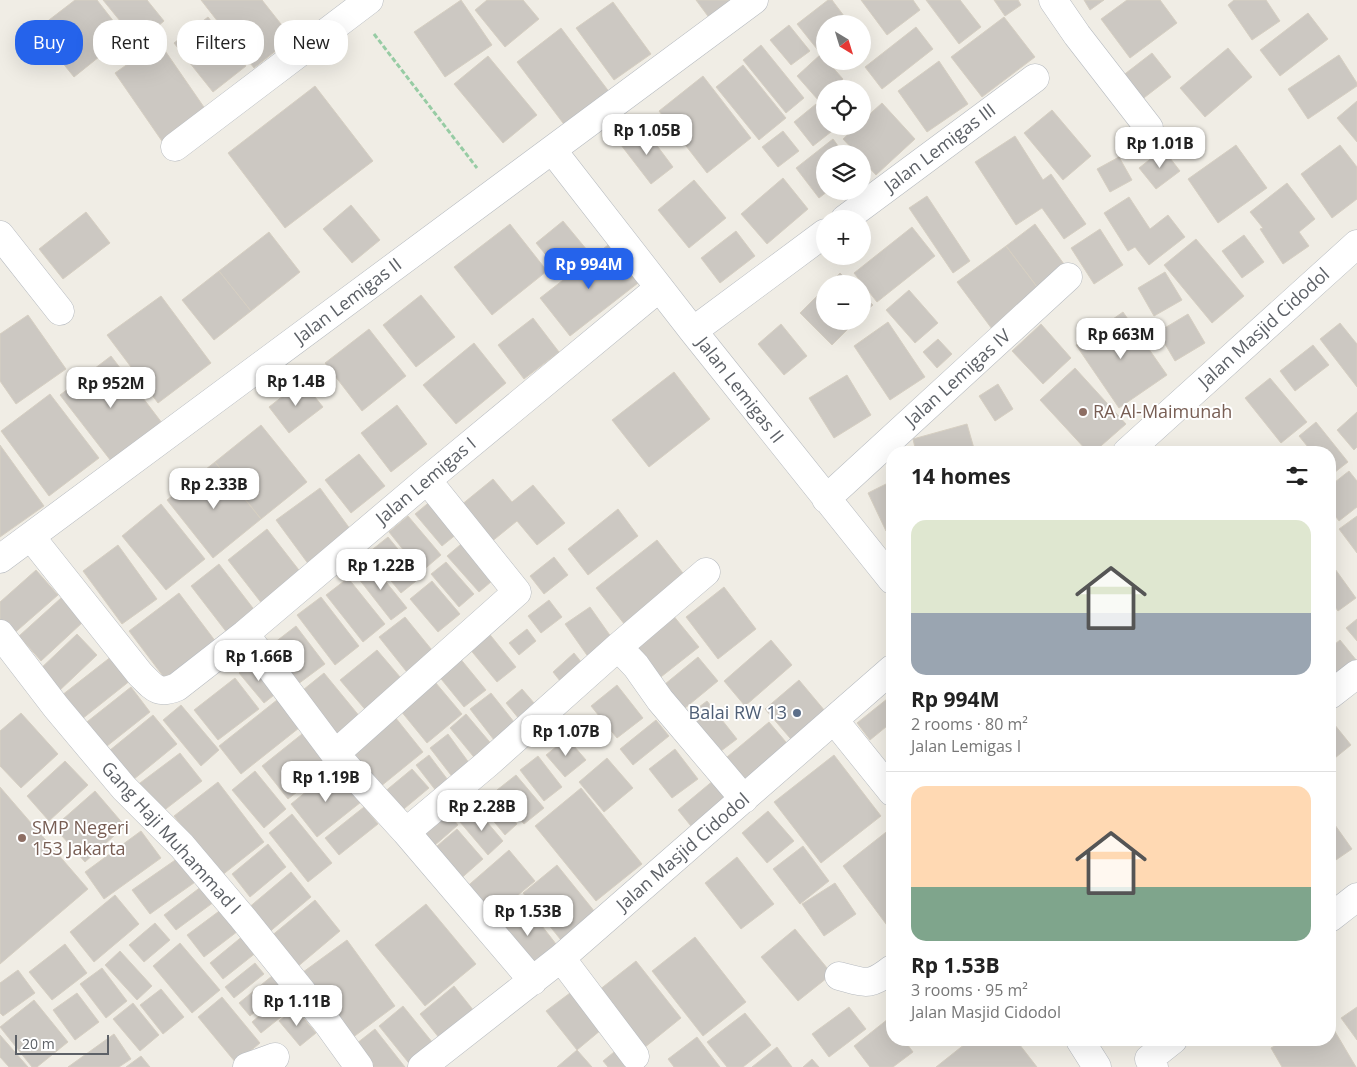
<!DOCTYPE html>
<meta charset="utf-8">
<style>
:root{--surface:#fff;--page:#f6f6f6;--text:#222;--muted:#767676;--line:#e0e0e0;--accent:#2563eb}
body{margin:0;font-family:"Open Sans",sans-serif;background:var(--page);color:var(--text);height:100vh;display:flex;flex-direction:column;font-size:19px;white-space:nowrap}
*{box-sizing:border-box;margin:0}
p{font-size:16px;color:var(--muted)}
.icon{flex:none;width:28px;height:28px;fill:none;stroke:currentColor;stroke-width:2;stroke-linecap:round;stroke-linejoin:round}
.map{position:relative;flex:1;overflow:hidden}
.panel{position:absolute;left:886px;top:446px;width:450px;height:600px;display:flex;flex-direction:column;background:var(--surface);border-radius:20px;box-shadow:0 5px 20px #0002}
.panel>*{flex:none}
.hud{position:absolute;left:15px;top:20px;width:475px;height:45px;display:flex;gap:10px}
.needle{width:32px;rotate:142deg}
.tools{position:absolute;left:816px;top:15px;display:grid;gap:10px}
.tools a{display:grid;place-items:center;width:55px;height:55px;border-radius:50%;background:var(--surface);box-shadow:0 5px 20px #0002;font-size:25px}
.scale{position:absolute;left:15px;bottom:12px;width:94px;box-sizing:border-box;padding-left:5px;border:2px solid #5d6167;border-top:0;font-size:14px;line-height:18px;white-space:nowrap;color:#5d6167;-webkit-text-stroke:4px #fff;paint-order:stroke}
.price{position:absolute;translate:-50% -42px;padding:0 11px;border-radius:10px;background:#fff;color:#222;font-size:16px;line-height:32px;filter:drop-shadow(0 1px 2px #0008)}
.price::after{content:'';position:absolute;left:50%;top:30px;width:15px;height:11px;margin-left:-8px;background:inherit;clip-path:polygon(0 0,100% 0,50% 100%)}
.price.on{background:var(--accent);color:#fff}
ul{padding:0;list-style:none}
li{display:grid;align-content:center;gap:10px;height:265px;padding:0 25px}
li+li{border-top:1px solid var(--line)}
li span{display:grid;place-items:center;height:155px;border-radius:15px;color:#555}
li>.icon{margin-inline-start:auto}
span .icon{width:90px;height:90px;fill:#fffc;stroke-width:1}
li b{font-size:21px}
h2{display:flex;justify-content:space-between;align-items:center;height:60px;padding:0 25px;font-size:21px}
.pill{padding:0 18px;border-radius:20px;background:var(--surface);box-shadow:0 5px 20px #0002;font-size:18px;line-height:45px}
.pill.on{background:var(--accent);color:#fff}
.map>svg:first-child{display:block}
</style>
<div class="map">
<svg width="1357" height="1067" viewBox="0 0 1357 1067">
<rect width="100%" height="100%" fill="#f0ede5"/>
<path fill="#ccc8c2" stroke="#d6cfc2" d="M75 0H97L125 36 74 77 36 30Z
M103 0H147L164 21 138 43Z
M201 0H262L292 38 254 68Z
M461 0 492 45 445 77 414 32Z
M487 0H523L539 19 505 47 475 10Z
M696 0H745L713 23Z
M828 0H832L850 24H825V51L821 54 797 24Z
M861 0H913L920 10 887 35Z
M926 0H960L981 27 959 44Z
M994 0H1018L1021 5 1005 16Z
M1084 0H1104L1090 10Z
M1127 0H1160L1177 23 1130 58 1101 19Z
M1234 0H1266L1280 21 1252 40 1228 5Z
M613 2 651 54 614 80 576 28Z
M1308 13 1328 39 1280 76 1260 50Z
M208 17 246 66 213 92 174 43Z
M1004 17 1035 57 982 97 951 57Z
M789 25 810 51 791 65 770 40Z
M916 27 933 49 882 89 865 67Z
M561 28 610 93 566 127 517 62Z
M159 42 208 113 164 144 115 73Z
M761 45 804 98 786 113 743 60Z
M1228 48 1252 77 1205 117 1180 88Z
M1152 53 1171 77 1136 104 1117 80Z
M821 54 825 61H827L843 79 833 89H825V96L819 101 797 76Z
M1339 55 1357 83V86L1308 119 1288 89Z
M488 56 537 115 503 143 454 84Z
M939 61 968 104 927 132 898 91Z
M743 65 786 118 759 140 716 87Z
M703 76 751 138 707 173 659 111Z
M315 86 373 161 285 228 228 153Z
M1357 101V142L1337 118Z
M882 103 915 139 876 175 862 160V154H857L843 139 857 126H862V121Z
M816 104 825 114V126L836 128 813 146 794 122Z
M1052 110 1091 156 1063 180 1024 133Z
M643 127 673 167 651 184 621 145Z
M783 131 799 151 778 167 762 147Z
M1015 136 1043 180 1051 174 1086 224 1064 239 1042 208 1016 225 975 162Z
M833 139 844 154H825V191H828L819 198 796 168Z
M1236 145 1267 188 1218 223 1188 179Z
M1340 145 1357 167V199L1332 218 1301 174Z
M1163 149 1180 171 1156 189 1139 168Z
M1119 157 1132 180 1110 192 1097 169Z
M783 178 808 209 767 244 741 214Z
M694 180 726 218 689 248 658 210Z
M1287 183 1315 219 1299 232 1309 246 1283 264 1260 229 1263 228 1250 212Z
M927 196 970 261 953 273 909 208Z
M1129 197 1150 229 1168 215 1185 237 1149 265 1135 247 1128 251 1104 213Z
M351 205 380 240 352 263 323 229Z
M86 212 110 243 63 279 39 249Z
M563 221 587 250 560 272 536 243Z
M510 224 547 271 492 315 454 267Z
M1035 224 1069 271 1041 292 1006 246Z
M912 227 935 256 877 302 854 273Z
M1100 229 1123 265 1094 284 1071 248Z
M736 231 755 256 720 283 701 258Z
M269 232 300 272 251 311 219 271Z
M1244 235 1264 262 1242 278 1222 251Z
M1196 239 1244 296 1212 323 1164 265Z
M608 245 638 283 570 336 540 298Z
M1006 246 1041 292 992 329 957 282Z
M219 271 251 311 214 340 182 300Z
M1165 272 1182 300 1154 316 1138 288Z
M840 273 851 284H829Z
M825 288V321H856L832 345 800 313Z
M909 290 938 323 915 343 886 310Z
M421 295 455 337 416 367 383 325Z
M862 295 873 305 862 315Z
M161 296 211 363 158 403 107 335Z
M1123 312 1167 375 1119 408 1076 345Z
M1188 314 1205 343 1175 361 1158 332Z
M28 315 66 369 16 404 0 381V334Z
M533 318 559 352 524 379 498 345Z
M888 322 925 377 890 400 854 346Z
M1340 323 1357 344V387L1320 339Z
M781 324 807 356 784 375 758 344Z
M1041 324 1071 358 1043 384 1012 351Z
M369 329 406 376 362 411 325 363Z
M938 339 952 354 937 368 923 352Z
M474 343 506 383 456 424 423 385Z
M1313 345 1329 365 1295 391 1280 371Z
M111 356 162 423 111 461 60 395Z
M1075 368 1126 424 1094 452H1088L1040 400Z
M674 372 710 419 649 467 612 420Z
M847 375 871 415 834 438 809 398Z
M1270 378 1307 422 1281 443 1245 398Z
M302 381 323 407 289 433 269 407Z
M998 384 1013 409 995 421 979 396Z
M50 394 99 458 49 496 1 431Z
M397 405 427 444 391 472 361 433Z
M1357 412V447L1354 450 1337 430Z
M1316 422 1348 462 1330 476V452H1312L1299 436Z
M967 424 975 452H916L913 439Z
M261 425 307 482 261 519 215 462Z
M0 445 44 506 0 537Z
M359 454 385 486 351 513 325 480Z
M215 462 261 519 213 558 167 500Z
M1349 471 1357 481V507L1339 521 1330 509V486Z
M493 479 512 502 533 485 565 523 537 545 517 521 485 547 455 510Z
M892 481V528L886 531 868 493Z
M320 488 356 537 312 569 276 520Z
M432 500 458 533 442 546 415 514Z
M161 504 205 559 166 590 122 536Z
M618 509 638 536 588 575 568 549Z
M408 516 441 555 421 572 389 532Z
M1357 516V553L1339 529Z
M267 529 302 574 263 605 228 560Z
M388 537 421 577 401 593 368 553Z
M467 539 498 576 479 592 447 556Z
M657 540 686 577 625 625 596 588Z
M118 545 157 599 122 624 83 571Z
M554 557 568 575 544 594 530 576Z
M370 562 407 608 391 620 355 574Z
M446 562 474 594 459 607 431 574Z
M1330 562 1356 598 1338 611 1330 600Z
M219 564 256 612 228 634 191 586Z
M36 570 58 595 11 636 0 622V602Z
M348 578 385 624 363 642 326 595Z
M432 581 460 614 438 632 410 599Z
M724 587 756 629 718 659 686 617Z
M179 593 216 642 166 680 129 631Z
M321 597 359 646 335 665 297 615Z
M61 598 83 622 41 661 19 636Z
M549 600 562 617 541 633 528 616Z
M590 607 614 641 589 658 565 624Z
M672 614 699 647 652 684 625 650Z
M405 617 436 655 410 676 379 637Z
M1357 619V641L1346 628Z
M296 626 325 664 290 690 261 653Z
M483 626 516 667 497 682 464 642Z
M527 629 536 641 519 655 509 643Z
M77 634 97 655 58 692 38 671Z
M771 640 792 665 745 706 724 681Z
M1340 640 1357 661 1330 687V648Z
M377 650 406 684 369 714 340 680Z
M454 651 486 690 464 707 433 669Z
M574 653 586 668 564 686 553 672Z
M112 656 131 680 77 723 57 699Z
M698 657 718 681 679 713 659 689Z
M254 662 278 692 264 703 239 673Z
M324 673 365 723 339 745 298 694Z
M430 676 462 714 427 743 396 705Z
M235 678 259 709 218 740 194 710Z
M799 680 830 717 796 745 765 709Z
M617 685 643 718 617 738 591 706Z
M131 687 150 712 102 750 83 725Z
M522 689 541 711 524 725 506 703Z
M491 693 522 732 501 749 470 709Z
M892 695V722L870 740 857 723Z
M282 696 304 724 241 774 219 746Z
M707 701 737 739 713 757 683 719Z
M181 705 219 750 201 766 163 720Z
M21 713 58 754 21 788 0 766V731Z
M466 714 499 753 482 767 450 728Z
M153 715 177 744 128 784 104 755Z
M395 717 423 752 375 791 347 756Z
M1330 719 1351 745 1330 762Z
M656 720 669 736 633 765 620 749Z
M769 722 791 748 742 788 721 762Z
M302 734 329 767 288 799 262 766Z
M448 734 475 771 457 783 430 748Z
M567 738 586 760 565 777 546 755Z
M675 749 698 779 672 798 649 769Z
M180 753 202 781 158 815 136 786Z
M429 755 454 788 440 796 416 765Z
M834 755 881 816 821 863 774 802Z
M538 756 562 787 544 801 520 770Z
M607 758 633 788 604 812 579 782Z
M65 761 88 785 49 821 27 796Z
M334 769 361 802 317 837 291 804Z
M412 769 429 788 399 813 383 793Z
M255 771 286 809 264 828 232 790Z
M516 775 544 808 524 824 497 790Z
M714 780 736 805 699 836 678 810Z
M218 782 264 842 221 876 174 816Z
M0 787 88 889 0 964Z
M581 788 642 864 596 901 535 826Z
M95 791 125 826 85 862 54 827Z
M494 796 517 824 505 835 482 807Z
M441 805 458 825 434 846 417 825Z
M364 807 378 824 339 855 325 838Z
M476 809 503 841 488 855 460 822Z
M768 811 794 841 767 863 742 833Z
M292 814 332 863 308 882 269 833Z
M1330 818 1352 849 1330 864Z
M457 829 483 859 457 882 430 852Z
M890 829 892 832V925L889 928 843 866Z
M141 831 161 858 104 899 85 872Z
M268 844 286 867 250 897 232 874Z
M803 846 829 881 800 904 773 869Z
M509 850 535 881 488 920 463 890Z
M181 856 198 880 150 914 132 890Z
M737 857 774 904 741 929 705 883Z
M557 865 599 917 565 945 523 893Z
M291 872 311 897 267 934 247 909Z
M206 883 218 899 176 930 164 915Z
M835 883 856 914 824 936 802 904Z
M115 895 139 924 94 962 70 932Z
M521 899 563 953 536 974 494 921Z
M315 900 340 931 296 968 270 937Z
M426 904 476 964 425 1006 375 945Z
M226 906 242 928 204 957 187 935Z
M155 923 170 940 144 962 129 945Z
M795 929 832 974 798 1001 761 957Z
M244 935 257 952 223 979 210 963Z
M695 937 746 1002 703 1036 652 971Z
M347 940 395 1006 348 1041 299 975Z
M180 943 220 990 192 1013 153 966Z
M65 944 87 973 52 1000 29 972Z
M120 951 152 986 137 1000 105 965Z
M636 961 681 1018 639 1052 594 994Z
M255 963 264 974 234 998 225 987Z
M102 968 127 1001 106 1018 80 984Z
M18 970 35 993 3 1016 0 1013V983Z
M272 976 283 989 250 1016 239 1003Z
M454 986 478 1016 444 1044 420 1014Z
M161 989 184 1017 163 1034 140 1005Z
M77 993 99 1022 75 1040 53 1010Z
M570 993 601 1030 577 1050 546 1011Z
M222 997 260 1043 236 1063 198 1017Z
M281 997 291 1009 261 1033 252 1022Z
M34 1000 68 1042 37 1067H32L0 1027Z
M133 1003 159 1035 140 1051 113 1019Z
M403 1006 437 1048 412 1067 379 1026Z
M849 1007 866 1029 829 1057 812 1034Z
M1357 1007V1040L1341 1018Z
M295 1008 316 1033 300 1046 279 1021Z
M745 1013 771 1045 743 1067H727L707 1042Z
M888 1019 892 1025V1040H904L913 1052 893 1067H870L854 1046Z
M1330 1023 1356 1067H1282L1271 1048 1284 1040H1330Z
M375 1029 405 1067H368L352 1047Z
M114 1034 131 1059 119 1067H68Z
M0 1035 28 1067H9L0 1057Z
M697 1037 720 1067H674L668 1059Z
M970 1040H1016L1037 1067H936Z
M777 1047 792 1067H752Z
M619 1048 634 1067H608L603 1061Z
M577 1050 592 1067H557Z
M141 1056 150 1067H126Z
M812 1059 819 1067H803Z"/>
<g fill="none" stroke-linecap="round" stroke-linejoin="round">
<defs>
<path id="minor" d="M1053 0 1077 35 1149 128
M175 147 369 0
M553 151 693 331 892 580
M845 219 1035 78
M0 235 60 311
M693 331 825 233
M1127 452 1357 244
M826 499 1068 277
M31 537 140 674C154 688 158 695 177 687L245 634 427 480 659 288
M0 559 754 0
M0 634 56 707 124 788 182 846 242 917 328 1024 359 1067
M245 634 335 754 517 592 427 480
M618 647 636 666 660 700 744 799
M1330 695 1357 674
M834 720 892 792
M335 754 406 832 533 981
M406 832 487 764 618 647 706 572
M1330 918 1357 897
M561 958 635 1056
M839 976C866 983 869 987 892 969
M1080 1040 1097 1067
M247 1067 275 1057
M422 1067 561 958 892 669
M1154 1067 1149 1059 1173 1040"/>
</defs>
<use href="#minor" stroke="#b7bbc0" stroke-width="29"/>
<path stroke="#97cca4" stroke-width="3" stroke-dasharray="5 2.5" stroke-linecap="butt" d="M374 34 477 168"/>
<use href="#minor" stroke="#fff" stroke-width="28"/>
</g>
<g fill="#8d6e63" stroke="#fff" stroke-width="2">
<circle cx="1083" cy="412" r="5"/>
<circle cx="22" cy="838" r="5"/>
</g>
<circle fill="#5c6f8a" stroke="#fff" stroke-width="2" cx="797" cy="713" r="5"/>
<g text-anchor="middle" stroke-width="4" stroke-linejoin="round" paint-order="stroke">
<g font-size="18" fill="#5d6167" stroke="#fff">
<text transform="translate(940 148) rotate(-37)" y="6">Jalan Lemigas III</text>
<text transform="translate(348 301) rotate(-37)" y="6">Jalan Lemigas II</text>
<text transform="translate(1264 328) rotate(-42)" y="6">Jalan Masjid Cidodol</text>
<text transform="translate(958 378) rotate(-42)" y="6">Jalan Lemigas IV</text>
<text transform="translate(740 390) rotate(52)" y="6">Jalan Lemigas II</text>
<text transform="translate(426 481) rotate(-40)" y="6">Jalan Lemigas I</text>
<text transform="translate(171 838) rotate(48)" y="6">Gang Haji Muhammad I</text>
<text transform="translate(683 852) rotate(-41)" y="6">Jalan Masjid Cidodol</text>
</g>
<g font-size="18" fill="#785e54" stroke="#fff" text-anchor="start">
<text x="1093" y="418">RA Al-Maimunah</text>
<text x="32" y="834">SMP Negeri<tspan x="32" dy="21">153 Jakarta</tspan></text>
</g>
<g font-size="18" fill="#4e5e75" stroke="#fff" text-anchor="end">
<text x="787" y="719">Balai RW 13</text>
</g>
</g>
</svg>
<div class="tools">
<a><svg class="needle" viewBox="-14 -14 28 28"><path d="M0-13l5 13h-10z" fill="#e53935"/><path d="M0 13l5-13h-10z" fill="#767676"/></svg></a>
<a><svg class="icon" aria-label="locate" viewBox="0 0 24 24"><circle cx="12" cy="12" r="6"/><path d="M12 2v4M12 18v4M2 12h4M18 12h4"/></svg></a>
<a><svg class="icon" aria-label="layers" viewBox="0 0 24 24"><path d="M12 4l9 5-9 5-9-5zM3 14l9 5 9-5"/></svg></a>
<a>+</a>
<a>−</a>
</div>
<div class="scale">20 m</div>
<b class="price" style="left:647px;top:156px">Rp 1.05B</b>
<b class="price" style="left:1160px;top:169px">Rp 1.01B</b>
<b class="price on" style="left:589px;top:290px">Rp 994M</b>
<b class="price" style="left:1121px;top:360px">Rp 663M</b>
<b class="price" style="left:296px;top:407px">Rp 1.4B</b>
<b class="price" style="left:111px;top:409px">Rp 952M</b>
<b class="price" style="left:214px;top:510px">Rp 2.33B</b>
<b class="price" style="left:381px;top:591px">Rp 1.22B</b>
<b class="price" style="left:259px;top:682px">Rp 1.66B</b>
<b class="price" style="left:566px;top:757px">Rp 1.07B</b>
<b class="price" style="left:326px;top:803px">Rp 1.19B</b>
<b class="price" style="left:482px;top:832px">Rp 2.28B</b>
<b class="price" style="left:528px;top:937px">Rp 1.53B</b>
<b class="price" style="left:297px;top:1027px">Rp 1.11B</b>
<div class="hud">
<a class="pill on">Buy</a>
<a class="pill">Rent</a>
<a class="pill">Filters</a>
<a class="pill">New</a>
</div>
<section class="panel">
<h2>14 homes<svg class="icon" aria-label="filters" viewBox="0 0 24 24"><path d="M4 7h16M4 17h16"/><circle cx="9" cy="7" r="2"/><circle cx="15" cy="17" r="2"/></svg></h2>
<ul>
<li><span style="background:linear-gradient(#dfe7d0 60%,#9aa5b1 0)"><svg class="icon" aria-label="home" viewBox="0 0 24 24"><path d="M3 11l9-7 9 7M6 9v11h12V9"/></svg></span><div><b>Rp 994M</b><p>2 rooms · 80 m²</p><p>Jalan Lemigas I</p></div></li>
<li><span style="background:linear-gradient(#ffd9b3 65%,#7fa58c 0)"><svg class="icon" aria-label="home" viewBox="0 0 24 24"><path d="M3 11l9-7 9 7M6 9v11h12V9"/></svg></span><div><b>Rp 1.53B</b><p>3 rooms · 95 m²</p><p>Jalan Masjid Cidodol</p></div></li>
</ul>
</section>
</div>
